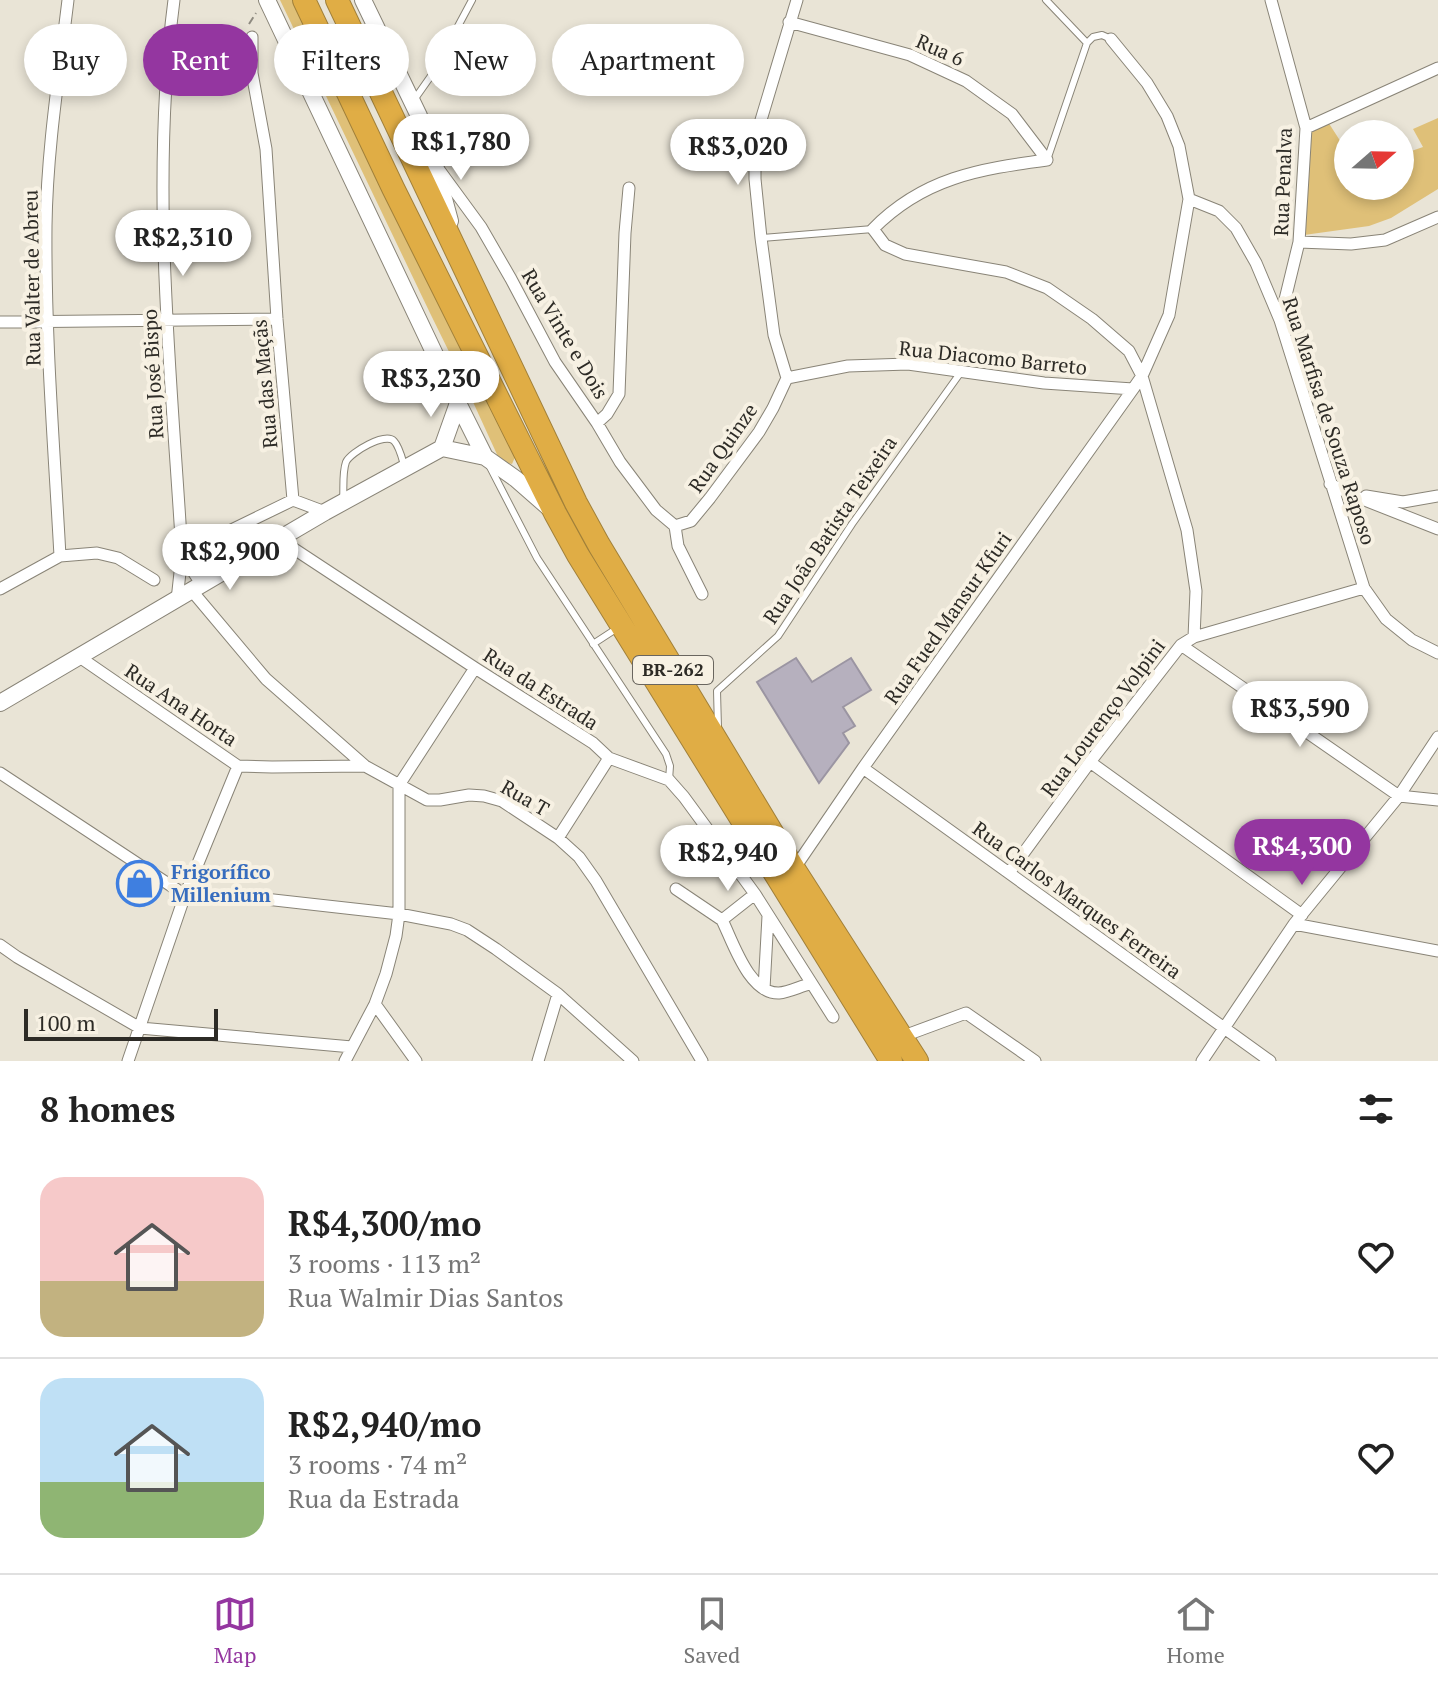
<!DOCTYPE html>
<meta charset="utf-8">
<style>
:root{--surface:#fff;--page:#f2f2f2;--text:#222;--muted:#767676;--line:#e0e0e0;--accent:#9436a0}
body{margin:0;font-family:"PT Serif",serif;background:var(--page);color:var(--text);height:100vh;display:flex;flex-direction:column;font-size:30px;white-space:nowrap}
*{box-sizing:border-box;margin:0}
p{font-size:26px;color:var(--muted)}
.icon{flex:none;width:44px;height:44px;fill:none;stroke:currentColor;stroke-width:2;stroke-linecap:round;stroke-linejoin:round}
.map{position:relative;height:1061px;overflow:hidden}
.side{display:flex;flex-direction:column;background:var(--surface);flex:1}
.side>*{flex:none}
.banner{position:absolute;left:24px;top:24px;width:800px;height:72px;display:flex;gap:16px}
.needle{width:52px;rotate:70deg}
.controls{position:absolute;left:1334px;top:120px;display:grid;gap:16px}
.controls a{display:grid;place-items:center;width:80px;height:80px;border-radius:50%;background:var(--surface);box-shadow:0 4px 12px #0003;font-size:40px}
.scale{position:absolute;left:24px;bottom:20px;width:194px;box-sizing:border-box;padding-left:8px;border:4px solid #2d2b26;border-top:0;font-size:22px;line-height:28px;white-space:nowrap;color:#2d2b26;-webkit-text-stroke:6px #f7f1e3;paint-order:stroke}
.price{position:absolute;translate:-50% -68px;padding:0 18px;border-radius:28px;background:#fff;color:#222;font-size:26px;line-height:52px;filter:drop-shadow(0 2px 4px #0008)}
.price::after{content:'';position:absolute;left:50%;top:48px;width:24px;height:18px;margin-left:-12px;background:inherit;clip-path:polygon(0 0,100% 0,50% 100%)}
.price.on{background:var(--accent);color:#fff}
ul{padding:0;list-style:none}
li{display:flex;align-items:center;gap:24px;height:200px;padding:0 40px}
li+li{border-top:2px solid var(--line)}
li span{display:grid;place-items:center;flex:none;width:224px;height:160px;border-radius:24px;color:#555}
li>.icon{margin-inline-start:auto}
span .icon{width:96px;height:96px;fill:#fffc;stroke-width:1}
li b{font-size:34px}
h2{display:flex;justify-content:space-between;align-items:center;height:96px;padding:0 40px;font-size:34px}
.pill{padding:0 28px;border-radius:36px;background:var(--surface);box-shadow:0 4px 12px #0003;font-size:28px;line-height:72px}
.pill.on{background:var(--accent);color:#fff}
.tab-bar{display:flex;justify-content:space-around;align-items:center;height:112px;border-top:2px solid var(--line);background:var(--surface);font-size:22px;color:var(--muted)}
.tab-bar a{display:grid;justify-items:center;gap:4px}
.tab-bar .on{color:var(--accent)}
.map>svg:first-child{display:block}
</style>
<div class="map">
<svg width="1438" height="1061" viewBox="0 0 1438 1061">
<rect width="100%" height="100%" fill="#e9e4d6"/>
<path fill="#dfc078" d="M280 0H296L461 344 466 379 457 368 430 313Z
M1438 118V189L1391 218 1369 226 1304 235 1308 130 1328 122 1348 153V186H1400V155L1423 147 1413 129Z
M481 387 516 455 512 464 500 461 473 402Z"/>
<path fill="#b6b0be" stroke="#9b95a2" stroke-width="2" d="M796 658 812 682 851 658 871 690 843 707 855 726 843 733 849 743 819 783 757 682Z"/>
<g fill="none" stroke-linecap="round" stroke-linejoin="round">
<defs>
<path id="service" d="M1046 0 1087 43
M414 100 433 73 472 0
M1047 160 1087 43 1093 37 1102 35 1111 39
M761 238 873 229
M490 467 537 558 666 754 670 766 669 780
M343 500C344 489 342 473 346 462 351 452 385 432 394 441 399 446 402 458 404 465
M593 644 616 629
M718 728 717 691 778 636 852 524 961 372"/>
<path id="minor" d="M174 0C150 184 171 370 182 554L177 600
M1271 0 1306 128 1299 242 1280 320
M789 22 910 55 966 81 1012 114 1047 160
M252 37V73L266 149 277 319 293 500 325 512
M1306 128 1438 68
M1047 160C979 169 923 178 873 229L885 245 905 254 1006 272 1047 288 1092 319 1129 351 1142 376 1187 530 1196 591 1194 637
M440 171 481 227 511 279 555 362 597 423 620 462 656 510 675 526
M1189 199 1219 211 1236 228 1256 263 1280 320 1364 588 1386 619 1412 640 1438 653
M1299 242 1351 244 1385 240 1438 217
M0 322 277 319
M787 378 848 366 908 364 1044 383 1133 389 1142 376 1169 315 1189 199 1179 146 1167 116 1147 83 1111 39
M787 378 774 335 761 238 755 179V140L797 0
M597 423 607 414 619 394 625 233 629 188
M1330 484 1357 497 1438 529
M1366 496 1403 502 1438 496
M675 526 691 521 710 498 759 432 773 408 787 378
M675 526 678 546 702 594
M279 539 475 668 593 743 609 758 669 780 684 797 755 894 833 1017
M182 554 293 500
M182 555 202 585
M60 556C54 446 45 336 46 226 47 150 59 75 68 0
M0 589 60 556 97 553 118 558 154 580
M192 591 266 679 365 766 427 800H440L469 795 484 796 502 801 558 838 579 857 596 881 702 1061
M1181 645 1399 796 1438 800
M78 656 238 766 272 767 365 766
M1090 762 1302 915
M863 768 1270 1061
M0 773 185 895 247 897 399 914 451 924 467 930 496 949 558 994 633 1061
M558 838 609 758
M794 869 863 768 1133 389
M1009 873 1090 762 1181 645 1194 637 1364 588
M676 889 722 920
M722 920C733 942 749 994 779 993 789 992 801 986 810 984
M722 920 755 894
M1294 924 1438 951
M0 945 17 957 140 1028 352 1047
M764 989 768 916
M375 1004 416 1061
M901 1037 966 1013 1035 1061
M128 1061 185 895 238 766
M345 1061 375 1004 386 974 396 936 399 914V785L475 668
M538 1061 558 994
M1202 1061 1294 924 1399 796 1438 737"/>
<path id="secondary" d="M267 0 458 403 485 457 516 479 548 507
M363 0 419 116 432 154 450 221
M442 448 458 403
M0 703 325 512 442 448 485 457"/>
<path id="motorway" d="M304 0 393 188 555 513 578 555 891 1061
M337 0 576 503 599 545 794 869 917 1061"/>
</defs>
<use href="#service" stroke="#898477" stroke-width="8"/>
<use href="#minor" stroke="#898477" stroke-width="13"/>
<use href="#secondary" stroke="#898477" stroke-width="18"/>
<use href="#motorway" stroke="#a1803a" stroke-width="24"/>
<path stroke="#8e8a80" stroke-width="2" stroke-dasharray="8 4" stroke-linecap="butt" d="M249 24 256 13"/>
<use href="#service" stroke="#fff" stroke-width="6"/>
<use href="#minor" stroke="#fff" stroke-width="11"/>
<use href="#secondary" stroke="#fff" stroke-width="16"/>
<use href="#motorway" stroke="#e0ad45" stroke-width="22"/>
</g>
<defs>
<symbol id="shop-ring" viewBox="-11 -11 22 22"><circle r="9.5" fill="#f7f1e3" stroke="#3f7fe0" stroke-width="1.5"/><path d="M-5-2.5h2.3a2.7 3.5 0 0 1 5.4 0H5L5.5 6h-11ZM-1.5-2.5h3a1.5 2.3 0 0 0-3 0Z" fill="#3f7fe0"/></symbol>
</defs>
<g fill-rule="evenodd">
<use href="#shop-ring" x="114" y="858" width="51" height="51"/>
</g>
<g text-anchor="middle" stroke-width="8" stroke-linejoin="round" paint-order="stroke">
<rect fill="#f7f1e3" stroke="#6a665f" stroke-width="2" x="633" y="656" width="80" height="28" rx="6"/>
<g font-size="18" font-weight="bold" fill="#2d2b26">
<text x="673" y="676">BR-262</text>
</g>
<g font-size="20" fill="#2d2b26" stroke="#f7f1e3">
<text transform="translate(940 50) rotate(24)" y="7">Rua 6</text>
<text transform="translate(1283 182) rotate(-88)" y="7">Rua Penalva</text>
<text transform="translate(32 278) rotate(-91)" y="7">Rua Valter de Abreu</text>
<text transform="translate(565 334) rotate(59)" y="7">Rua Vinte e Dois</text>
<text transform="translate(993 358) rotate(6)" y="7">Rua Diacomo Barreto</text>
<text transform="translate(153 374) rotate(-93)" y="7">Rua José Bispo</text>
<text transform="translate(265 384) rotate(-95)" y="7">Rua das Maçãs</text>
<text transform="translate(1329 421) rotate(72)" y="7">Rua Marfisa de Souza Raposo</text>
<text transform="translate(723 448) rotate(-55)" y="7">Rua Quinze</text>
<text transform="translate(830 530) rotate(-56)" y="7">Rua João Batista Teixeira</text>
<text transform="translate(948 618) rotate(-55)" y="7">Rua Fued Mansur Kfuri</text>
<text transform="translate(541 689) rotate(33)" y="7">Rua da Estrada</text>
<text transform="translate(181 705) rotate(34)" y="7">Rua Ana Horta</text>
<text transform="translate(1103 718) rotate(-53)" y="7">Rua Lourenço Volpini</text>
<text transform="translate(525 798) rotate(30)" y="7">Rua T</text>
<text transform="translate(1077 900) rotate(36)" y="7">Rua Carlos Marques Ferreira</text>
</g>
<g font-size="20" font-weight="bold" fill="#366cbe" stroke="#f7f1e3" text-anchor="start">
<text x="171" y="879">Frigorífico<tspan x="171" dy="23">Millenium</tspan></text>
</g>
</g>
</svg>
<div class="controls">
<a><svg class="needle" viewBox="-14 -14 28 28"><path d="M0-13l5 13h-10z" fill="#e53935"/><path d="M0 13l5-13h-10z" fill="#767676"/></svg></a>
</div>
<div class="scale">100 m</div>
<b class="price" style="left:461px;top:182px">R$1,780</b>
<b class="price" style="left:738px;top:187px">R$3,020</b>
<b class="price" style="left:183px;top:278px">R$2,310</b>
<b class="price" style="left:431px;top:419px">R$3,230</b>
<b class="price" style="left:230px;top:592px">R$2,900</b>
<b class="price" style="left:1300px;top:749px">R$3,590</b>
<b class="price on" style="left:1302px;top:887px">R$4,300</b>
<b class="price" style="left:728px;top:893px">R$2,940</b>
<div class="banner">
<a class="pill">Buy</a>
<a class="pill on">Rent</a>
<a class="pill">Filters</a>
<a class="pill">New</a>
<a class="pill">Apartment</a>
</div>
</div>
<section class="side">
<h2>8 homes<svg class="icon" aria-label="filters" viewBox="0 0 24 24"><path d="M4 7h16M4 17h16"/><circle cx="9" cy="7" r="2"/><circle cx="15" cy="17" r="2"/></svg></h2>
<ul>
<li><span style="background:linear-gradient(#f6c9c9 65%,#c2b280 0)"><svg class="icon" aria-label="home" viewBox="0 0 24 24"><path d="M3 11l9-7 9 7M6 9v11h12V9"/></svg></span><div><b>R$4,300/mo</b><p>3 rooms · 113 m²</p><p>Rua Walmir Dias Santos</p></div><svg class="icon" aria-label="heart" viewBox="0 0 24 24"><path d="M12 20l-8-8c-3-5 5-10 8-4 3-6 11-1 8 4z"/></svg></li>
<li><span style="background:linear-gradient(#bfe0f5 65%,#8fb573 0)"><svg class="icon" aria-label="home" viewBox="0 0 24 24"><path d="M3 11l9-7 9 7M6 9v11h12V9"/></svg></span><div><b>R$2,940/mo</b><p>3 rooms · 74 m²</p><p>Rua da Estrada</p></div><svg class="icon" aria-label="heart" viewBox="0 0 24 24"><path d="M12 20l-8-8c-3-5 5-10 8-4 3-6 11-1 8 4z"/></svg></li>
</ul>
</section>
<nav class="tab-bar">
<a class="on"><svg class="icon" aria-label="map" viewBox="0 0 24 24"><path d="M3 6l6-2 6 2 6-2v14l-6 2-6-2-6 2zM9 4v14M15 6v14"/></svg>Map</a>
<a><svg class="icon" aria-label="saved" viewBox="0 0 24 24"><path d="M7 4h10v16l-5-4-5 4z"/></svg>Saved</a>
<a><svg class="icon" aria-label="home" viewBox="0 0 24 24"><path d="M3 11l9-7 9 7M6 9v11h12V9"/></svg>Home</a>
</nav>
